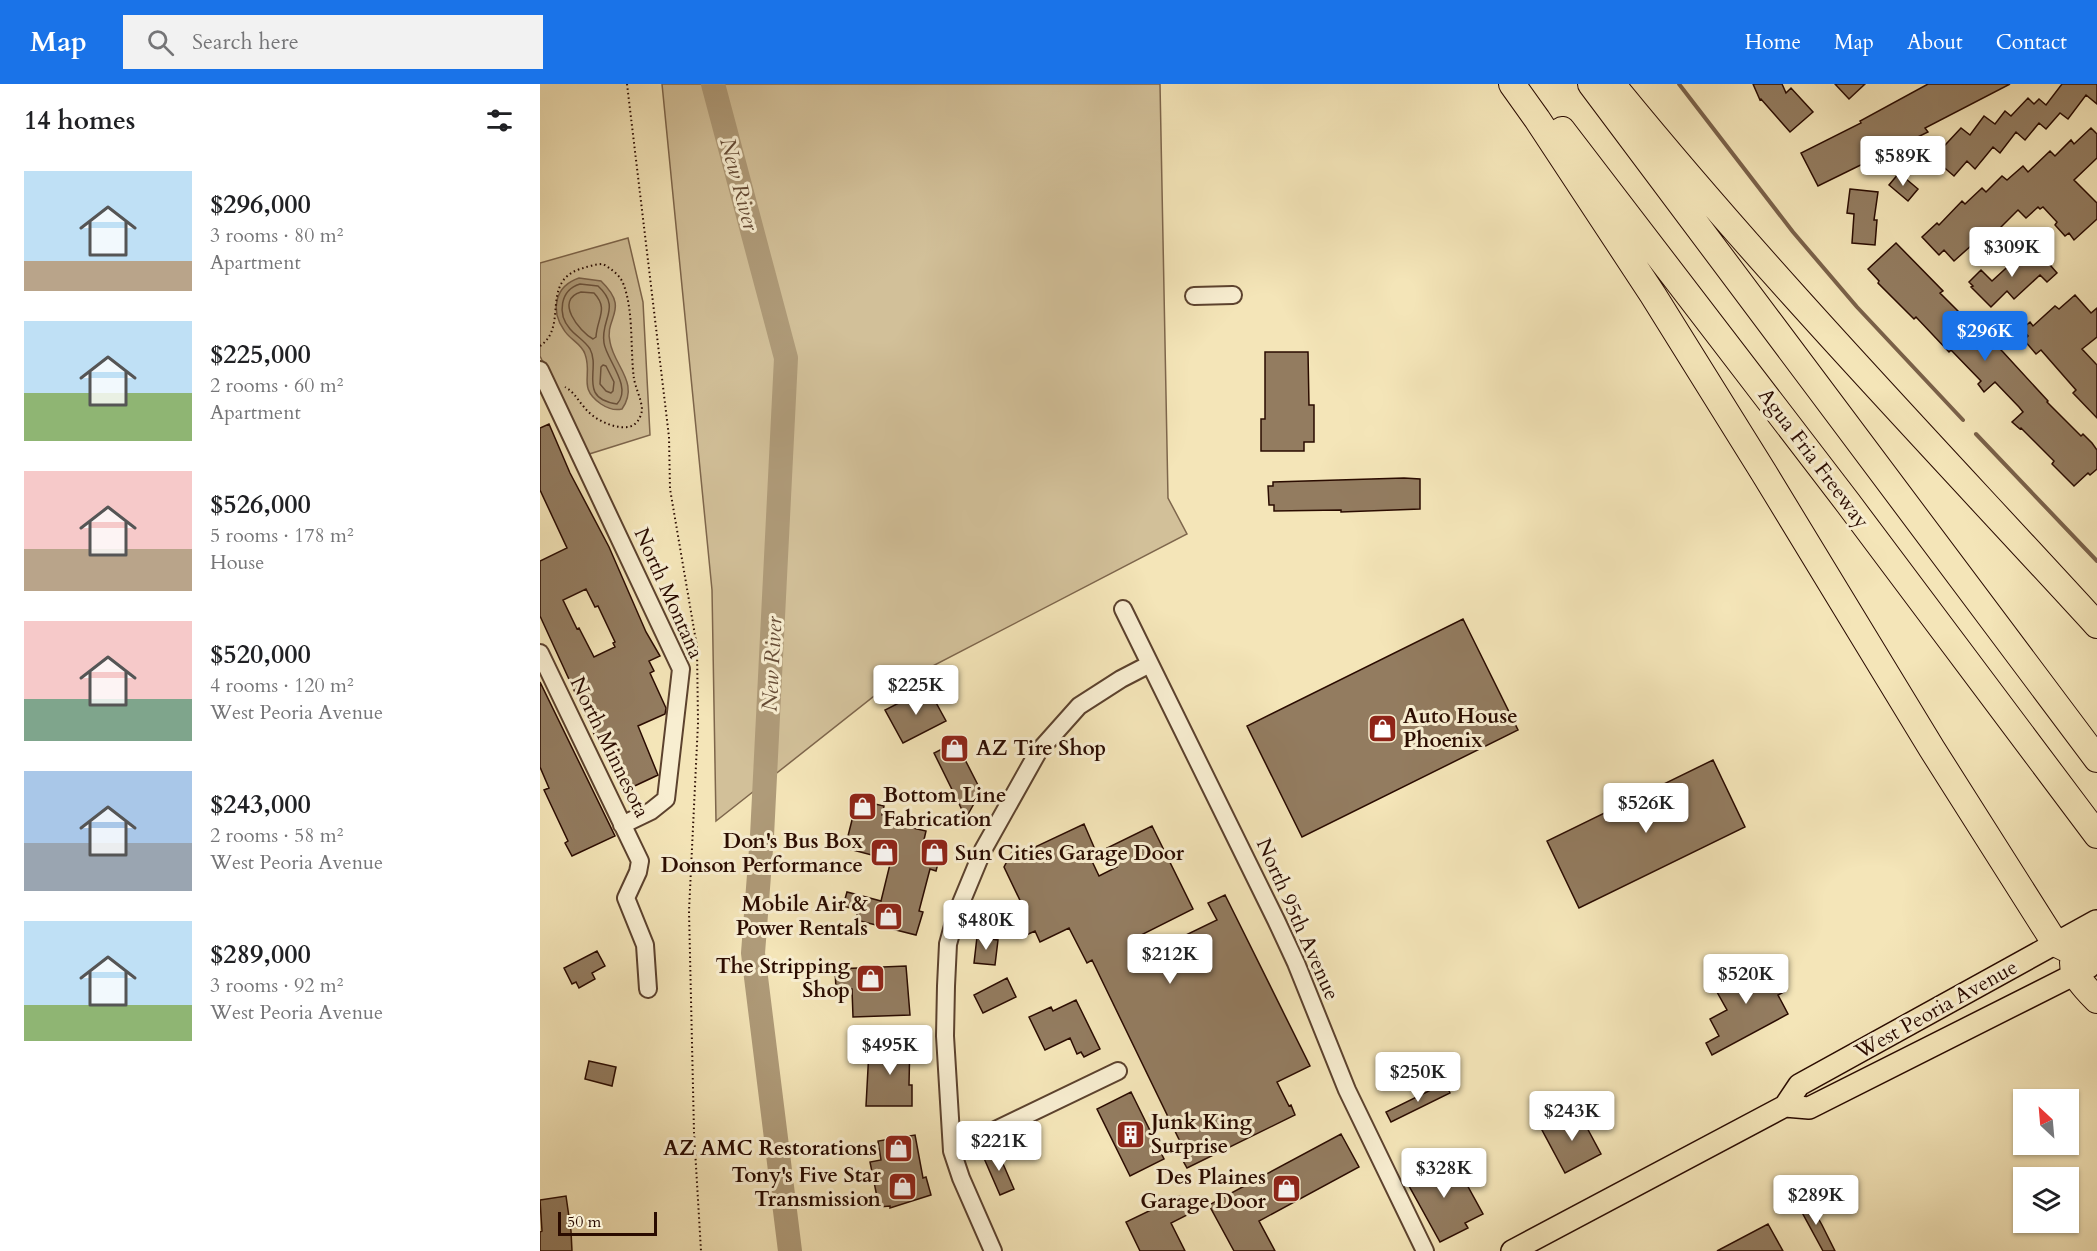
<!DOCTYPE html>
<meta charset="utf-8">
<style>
:root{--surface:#fff;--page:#f2f2f2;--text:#202124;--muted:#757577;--accent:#1a73e8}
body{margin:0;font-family:Cardo,serif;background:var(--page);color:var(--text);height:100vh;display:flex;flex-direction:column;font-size:22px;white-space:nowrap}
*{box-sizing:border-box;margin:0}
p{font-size:20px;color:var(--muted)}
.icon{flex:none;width:33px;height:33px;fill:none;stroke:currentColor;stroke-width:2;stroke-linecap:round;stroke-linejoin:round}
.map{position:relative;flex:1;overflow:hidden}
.details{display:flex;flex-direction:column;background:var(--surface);width:540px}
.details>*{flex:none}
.needle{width:39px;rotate:334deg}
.tools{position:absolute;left:1473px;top:1005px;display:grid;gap:12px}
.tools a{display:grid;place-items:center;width:66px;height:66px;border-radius:0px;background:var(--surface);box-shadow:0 2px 4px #0004;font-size:30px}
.scale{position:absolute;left:18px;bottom:15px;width:99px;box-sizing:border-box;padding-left:6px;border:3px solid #2a0b00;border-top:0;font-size:16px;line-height:21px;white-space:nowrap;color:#2a0b00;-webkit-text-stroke:4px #f8eed1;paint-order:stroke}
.price{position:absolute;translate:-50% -51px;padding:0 14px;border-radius:6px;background:#fff;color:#222;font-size:20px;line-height:39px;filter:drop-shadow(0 2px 3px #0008)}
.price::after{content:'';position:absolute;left:50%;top:36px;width:18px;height:14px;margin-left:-9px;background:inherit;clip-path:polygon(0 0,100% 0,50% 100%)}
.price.on{background:var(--accent);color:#fff}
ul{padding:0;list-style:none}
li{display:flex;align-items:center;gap:18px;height:150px;padding:0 24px}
li span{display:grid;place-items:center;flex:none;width:168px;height:120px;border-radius:0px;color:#555}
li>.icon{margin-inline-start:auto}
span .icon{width:72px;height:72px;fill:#fffc;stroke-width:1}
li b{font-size:26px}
h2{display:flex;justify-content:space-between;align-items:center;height:72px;padding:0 24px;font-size:26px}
header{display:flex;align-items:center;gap:36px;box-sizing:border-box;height:84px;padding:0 30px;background:var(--accent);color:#fff}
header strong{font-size:28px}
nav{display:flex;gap:33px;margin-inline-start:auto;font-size:21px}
.search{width:420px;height:54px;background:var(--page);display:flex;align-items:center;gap:15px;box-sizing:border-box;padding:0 21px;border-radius:0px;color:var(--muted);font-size:22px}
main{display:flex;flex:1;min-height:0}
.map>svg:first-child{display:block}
</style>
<header>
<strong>Map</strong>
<div class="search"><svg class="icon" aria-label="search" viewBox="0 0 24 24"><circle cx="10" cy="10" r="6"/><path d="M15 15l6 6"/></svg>Search here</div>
<nav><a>Home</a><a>Map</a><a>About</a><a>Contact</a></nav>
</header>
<main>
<section class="details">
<h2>14 homes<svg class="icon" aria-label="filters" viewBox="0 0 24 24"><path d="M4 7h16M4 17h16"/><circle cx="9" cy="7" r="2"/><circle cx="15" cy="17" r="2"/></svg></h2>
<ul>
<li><span style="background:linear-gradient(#bfe0f5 75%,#b9a48a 0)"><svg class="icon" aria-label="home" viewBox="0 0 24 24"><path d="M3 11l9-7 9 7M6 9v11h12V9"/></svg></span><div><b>$296,000</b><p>3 rooms · 80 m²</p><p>Apartment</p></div></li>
<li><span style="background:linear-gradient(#bfe0f5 60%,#8fb573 0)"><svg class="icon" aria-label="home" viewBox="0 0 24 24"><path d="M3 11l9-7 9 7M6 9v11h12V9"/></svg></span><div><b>$225,000</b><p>2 rooms · 60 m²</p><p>Apartment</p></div></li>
<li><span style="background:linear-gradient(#f6c9c9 65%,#b9a48a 0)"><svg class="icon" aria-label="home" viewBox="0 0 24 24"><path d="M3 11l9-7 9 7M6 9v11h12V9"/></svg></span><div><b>$526,000</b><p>5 rooms · 178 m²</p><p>House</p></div></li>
<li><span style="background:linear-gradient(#f6c9c9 65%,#7fa58c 0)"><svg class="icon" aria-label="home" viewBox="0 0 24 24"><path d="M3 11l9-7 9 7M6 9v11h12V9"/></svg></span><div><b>$520,000</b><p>4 rooms · 120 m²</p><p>West Peoria Avenue</p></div></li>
<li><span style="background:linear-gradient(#a9c7e8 60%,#9aa5b1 0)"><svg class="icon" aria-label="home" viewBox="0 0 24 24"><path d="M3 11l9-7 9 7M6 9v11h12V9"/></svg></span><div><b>$243,000</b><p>2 rooms · 58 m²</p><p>West Peoria Avenue</p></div></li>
<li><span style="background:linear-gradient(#bfe0f5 70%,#8fb573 0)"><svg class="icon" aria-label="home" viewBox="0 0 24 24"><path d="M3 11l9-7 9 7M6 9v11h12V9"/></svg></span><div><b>$289,000</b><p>3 rooms · 92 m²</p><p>West Peoria Avenue</p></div></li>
</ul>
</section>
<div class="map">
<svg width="1557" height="1167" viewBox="0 0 1557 1167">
<rect width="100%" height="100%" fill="#f4e5b8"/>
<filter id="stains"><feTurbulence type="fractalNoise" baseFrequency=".00333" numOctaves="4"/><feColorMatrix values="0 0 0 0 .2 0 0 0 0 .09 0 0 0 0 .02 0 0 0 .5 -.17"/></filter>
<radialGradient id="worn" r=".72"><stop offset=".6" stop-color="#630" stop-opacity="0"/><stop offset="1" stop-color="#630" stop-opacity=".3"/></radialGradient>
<path fill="#d2c099" stroke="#7e664c" stroke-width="1.5" d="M122 0H620L628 414 647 450 333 613 176 737 172 506Z
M88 154 103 218 110 351 46 371 0 272V179Z"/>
<path fill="#af9b79" stroke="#7a6149" stroke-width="1.5" d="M39 194 61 197C91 226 64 233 70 258 74 282 100 299 82 325 74 327 67 324 61 320 37 303 53 292 45 270 42 260 29 255 24 246 10 226 15 202 39 194Z"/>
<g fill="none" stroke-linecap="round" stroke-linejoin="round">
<path stroke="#6c533c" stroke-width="1.5" d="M40 200 58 202C82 224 60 235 64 259 66 275 93 303 77 320 37 314 61 285 50 265 45 257 36 252 30 245 17 230 20 206 40 200Z
M41 208 54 209C69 225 57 234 56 253L53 255C39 247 14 216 41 208Z
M63 281 66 282 74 298 73 307 71 309 66 307 60 300 61 283Z"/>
<path stroke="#7a6149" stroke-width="4" d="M1139 0 1253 148 1317 223 1423 336
M1436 350 1557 477"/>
<path stroke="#af9b79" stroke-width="24" d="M173 0 246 274 222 752 213 869 250 1167"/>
</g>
<path fill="#937c60" stroke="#2a0b00" stroke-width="1.5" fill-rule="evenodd" d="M1213 0H1242L1246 9 1251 4 1273 28 1250 48 1221 15 1220 16Z
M1295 0H1325L1309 15Z
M1388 0H1470L1385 44 1388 48 1278 102 1261 69 1321 39 1320 37Z
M1522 0H1557V20L1546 11 1528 35 1520 29 1506 45 1499 39 1485 56 1476 48 1460 69 1453 63 1435 85 1427 77 1414 92 1393 74 1421 44 1430 51 1444 32 1455 40 1465 27 1471 32 1488 14 1494 20 1499 15 1506 21Z
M1551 44 1557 50V74L1534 96 1557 119V135L1534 156 1529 149 1525 152 1515 141 1517 138 1503 123 1500 125 1498 123 1486 134 1478 126 1447 157 1442 152 1414 177 1404 166 1399 171 1382 153 1397 139 1399 141 1422 117 1425 120 1442 104 1446 108 1462 92 1467 96 1483 82 1488 88 1510 67 1515 72 1531 56 1534 60Z
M1359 89 1378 105 1368 117 1349 101Z
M1310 105 1338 108 1334 136H1337L1335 161 1312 159 1314 130 1307 129Z
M1356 159 1403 207 1400 209 1426 235 1428 233 1463 268 1508 317 1507 318 1541 352 1543 350 1552 359 1557 366V385L1550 391 1548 389 1534 402 1512 380 1514 377 1481 344 1480 345 1472 338 1483 328 1479 323 1455 298 1444 308 1438 300 1441 297 1411 266 1409 268 1376 233 1374 235 1338 199 1339 197 1328 185Z
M1487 165 1499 178 1504 174 1517 189 1507 198 1500 191 1474 215 1467 207 1451 223 1431 203 1433 202 1429 198 1441 186 1452 197Z
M1535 211 1551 229 1557 224V253L1542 265 1557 281V334L1533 309 1536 306 1501 266 1496 270 1484 256 1488 252 1482 245 1490 238 1493 242 1515 222 1519 225Z
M725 268H768L769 321H774V358H764V367H721V335H725Z
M9 340 30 389 69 463 106 548 120 572 109 577 114 587 110 589 126 624 125 630 98 642 118 691 84 707 73 685 76 683 59 650 55 652 0 532V477L27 464 0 406V344ZM46 505 55 523 58 522 75 558 73 559 75 563 54 573 39 544 37 545 23 516Z
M864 394 880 395V425L801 428V426L734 427V421H729L728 402H733V398Z
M923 535 978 646 762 753 707 642Z
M0 598 75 752 32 772 25 759 28 757 4 706 9 704 0 683Z
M388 604 406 637 363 659 345 626Z
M416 658 441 707 426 734 394 669Z
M1173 676 1205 743 1039 824 1007 757Z
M317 716 344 722 342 731 365 736 364 742 386 747 383 760 402 764 396 787 390 785 379 827 383 828 376 851 316 836 318 826 303 822 307 808 341 817 351 776 305 764Z
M544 740 557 770 550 773 559 792 577 783 567 764 612 742 653 825 595 854 603 870 613 867 677 836 668 819 685 811 770 982 737 998 749 1022 751 1021 755 1031 647 1084 642 1075 647 1072 552 876 547 879 529 844 500 858 495 847 484 852 477 836 487 831 464 783 473 766 476 772Z
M437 853 458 856 455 881 434 879Z
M57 867 65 882 52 889 55 895 39 904 36 898 32 900 24 884Z
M1228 878 1244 908 1238 911 1248 930 1172 971 1166 959 1179 952 1170 935 1187 926 1172 899 1198 885 1202 892Z
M366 882 370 931 313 933 312 905H296L295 885Z
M467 894 476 913 443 929 434 911Z
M536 916 560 965 544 973 541 968 537 970 530 954 505 966 489 933 511 923 513 927Z
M348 955H370L369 1001H372V1022H326L329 966H348Z
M49 977 76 983 72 1002 45 995Z
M905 999 910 1009 851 1038 846 1028Z
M591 1008 624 1075 590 1092 557 1025Z
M1038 1027 1061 1070 1025 1089 1002 1046Z
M801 1050 819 1083 719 1137 735 1167H694L669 1121Z
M375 1051 383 1094 386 1093 391 1111 350 1124V1122L339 1123 330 1078 341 1076 338 1057Z
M457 1066 474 1105 460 1111 443 1072Z
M891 1078 897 1089 915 1079 943 1130 925 1139 928 1144 900 1158 863 1091Z
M26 1112 31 1147 32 1167H0V1148L2 1147 0 1116Z
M640 1112 649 1130 631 1139 645 1167H600L586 1138Z
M1268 1116 1282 1141 1295 1167H1283L1258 1121Z
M1228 1140 1243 1167H1177Z"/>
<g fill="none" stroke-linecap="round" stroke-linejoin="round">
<defs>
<path id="minor" d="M654 212 693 211
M0 286 141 585 126 715 111 727 82 741
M583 525 736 836 756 879 807 1006 885 1167
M0 569 100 777 98 788 86 814 105 861 108 905
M412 1067 578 987
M453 1167 421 1094 412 1067 405 952 406 902 408 860 416 831 443 766 498 668 539 622 581 595 610 580"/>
<path id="major" d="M1245 1022 1269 1024 1549 883
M972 1167 1245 1022 1259 1001 1556 837"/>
<path id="highway" d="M972 0 997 35 1113 211 1224 389 1392 665 1515 859 1535 869 1557 873
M1051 0 1557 675
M1072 0C1225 188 1393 362 1557 541
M1022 46 1308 419 1557 751
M1557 841C1525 874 1525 884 1557 916"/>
</defs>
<use href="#minor" stroke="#5c422e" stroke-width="20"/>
<use href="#major" stroke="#2a0b00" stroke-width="24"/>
<use href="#highway" stroke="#2a0b00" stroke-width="28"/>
<path stroke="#2a0b00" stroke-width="2" stroke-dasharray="1.5 3" stroke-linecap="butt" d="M87 0 129 353 130 405 157 563 158 639 149 827 154 1048 161 1167
M0 262C29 242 0 199 40 185 47 183 55 180 63 180 71 185 79 190 83 199 94 226 90 266 94 295 96 305 102 317 102 326 101 334 96 342 88 343 73 345 53 335 44 323 37 315 34 308 25 303"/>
<use href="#minor" stroke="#f8eed1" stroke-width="16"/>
<use href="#major" stroke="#f4e5b8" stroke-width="21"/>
<use href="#highway" stroke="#f4e5b8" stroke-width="26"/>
</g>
<defs>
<symbol id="shop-square" viewBox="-11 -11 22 22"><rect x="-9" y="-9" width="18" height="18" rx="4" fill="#8f2418" stroke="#f8eed1"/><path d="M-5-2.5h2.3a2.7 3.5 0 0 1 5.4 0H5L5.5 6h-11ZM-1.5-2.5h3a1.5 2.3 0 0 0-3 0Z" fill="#fff"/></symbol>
<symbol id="building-square" viewBox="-11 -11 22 22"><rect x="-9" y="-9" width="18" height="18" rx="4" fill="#8f2418" stroke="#f8eed1"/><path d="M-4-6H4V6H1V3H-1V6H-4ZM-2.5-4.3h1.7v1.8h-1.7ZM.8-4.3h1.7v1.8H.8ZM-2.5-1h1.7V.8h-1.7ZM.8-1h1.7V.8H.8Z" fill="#fff"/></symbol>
</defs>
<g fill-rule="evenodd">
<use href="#shop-square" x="826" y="628" width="33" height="33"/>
<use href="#shop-square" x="398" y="648" width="33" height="33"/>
<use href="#shop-square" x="306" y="706" width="33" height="33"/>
<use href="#shop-square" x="328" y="752" width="33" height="33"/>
<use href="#shop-square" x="378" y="752" width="33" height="33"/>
<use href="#shop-square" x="332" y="816" width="33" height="33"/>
<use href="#shop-square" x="314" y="878" width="33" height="33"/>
<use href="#building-square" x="574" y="1034" width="33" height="33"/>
<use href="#shop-square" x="342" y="1048" width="33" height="33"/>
<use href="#shop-square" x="346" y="1086" width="33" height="33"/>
<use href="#shop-square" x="730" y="1088" width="33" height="33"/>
</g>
<g text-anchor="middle" stroke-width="6" stroke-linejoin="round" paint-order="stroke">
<g font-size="21" fill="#2a0b00" stroke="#f8eed1">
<text transform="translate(1274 374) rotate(53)" y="7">Agua Fria Freeway</text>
<text transform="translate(129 509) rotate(66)" y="7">North Montana</text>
<text transform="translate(70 663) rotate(64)" y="7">North Minnesota</text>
<text transform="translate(758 835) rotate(66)" y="7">North 95th Avenue</text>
<text transform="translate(1396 925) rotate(-29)" y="7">West Peoria Avenue</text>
</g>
<g font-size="21" font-weight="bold" fill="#2a0b00" stroke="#f8eed1" text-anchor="end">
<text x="863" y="639" text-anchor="start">Auto House<tspan x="863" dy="24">Phoenix</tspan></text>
<text x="436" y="671" text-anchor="start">AZ Tire Shop</text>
<text x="343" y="718" text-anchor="start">Bottom Line<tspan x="343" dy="24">Fabrication</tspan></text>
<text x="323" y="764">Don's Bus Box<tspan x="323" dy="24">Donson Performance</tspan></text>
<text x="415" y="776" text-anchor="start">Sun Cities Garage Door</text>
<text x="328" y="827">Mobile Air &amp;<tspan x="328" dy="24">Power Rentals</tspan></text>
<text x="310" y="889">The Stripping<tspan x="310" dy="24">Shop</tspan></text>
<text x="611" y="1045" text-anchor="start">Junk King<tspan x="611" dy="24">Surprise</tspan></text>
<text x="337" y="1071">AZ AMC Restorations</text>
<text x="341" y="1098">Tony's Five Star<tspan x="341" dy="24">Transmission</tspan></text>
<text x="726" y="1100">Des Plaines<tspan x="726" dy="24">Garage Door</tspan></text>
</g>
<g font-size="22" font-style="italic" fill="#664c36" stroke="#f8eed1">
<text transform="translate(200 100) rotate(75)" y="8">New River</text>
<text transform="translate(231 580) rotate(-87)" y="8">New River</text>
</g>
</g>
<rect width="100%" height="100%" filter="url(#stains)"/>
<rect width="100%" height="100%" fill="url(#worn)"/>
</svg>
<div class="tools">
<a><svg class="needle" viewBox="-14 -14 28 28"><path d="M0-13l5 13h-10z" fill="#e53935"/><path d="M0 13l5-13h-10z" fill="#757577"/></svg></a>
<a><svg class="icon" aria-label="layers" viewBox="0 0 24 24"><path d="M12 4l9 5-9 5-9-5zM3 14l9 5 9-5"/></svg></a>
</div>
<div class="scale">50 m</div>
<b class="price" style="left:1363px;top:103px">$589K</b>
<b class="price" style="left:1472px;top:194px">$309K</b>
<b class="price on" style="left:1445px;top:278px">$296K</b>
<b class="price" style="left:376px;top:632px">$225K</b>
<b class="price" style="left:1106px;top:750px">$526K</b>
<b class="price" style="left:446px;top:867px">$480K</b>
<b class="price" style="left:630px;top:901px">$212K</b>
<b class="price" style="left:1206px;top:921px">$520K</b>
<b class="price" style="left:350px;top:992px">$495K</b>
<b class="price" style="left:878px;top:1019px">$250K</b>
<b class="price" style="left:1032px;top:1058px">$243K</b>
<b class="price" style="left:459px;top:1088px">$221K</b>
<b class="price" style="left:904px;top:1115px">$328K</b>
<b class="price" style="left:1276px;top:1142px">$289K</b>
</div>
</main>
